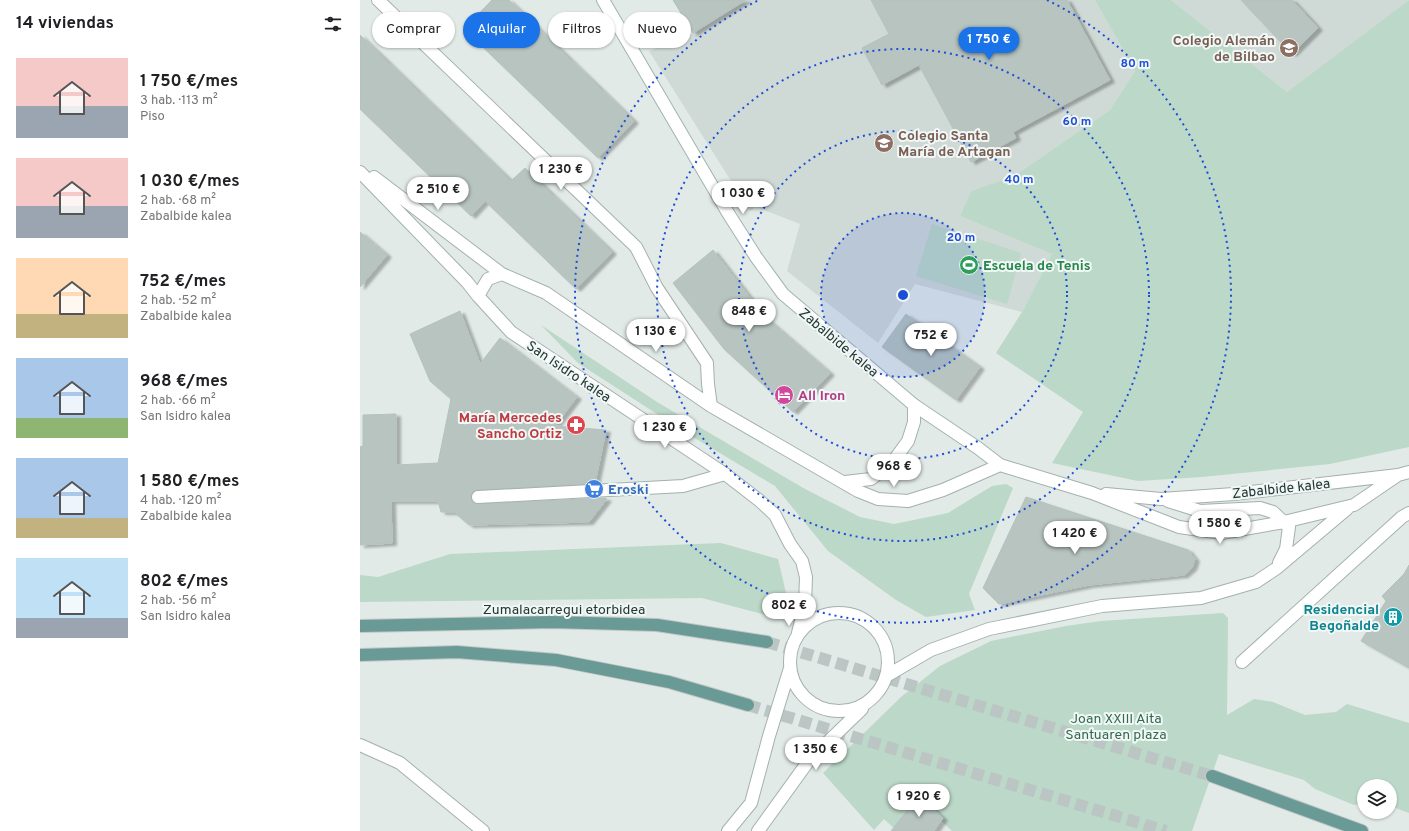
<!DOCTYPE html>
<html lang="es">
<meta charset="utf-8">
<style>
:root{--surface:#fff;--page:#f2f2f2;--text:#202124;--muted:#757577;--accent:#1a73e8}
body{margin:0;font-family:Overpass,sans-serif;background:var(--page);color:var(--text);height:100vh;display:flex;flex-direction:column;font-size:15px;white-space:nowrap}
*{box-sizing:border-box;margin:0}
p{font-size:13px;color:var(--muted)}
.icon{flex:none;width:22px;height:22px;fill:none;stroke:currentColor;stroke-width:2;stroke-linecap:round;stroke-linejoin:round}
.map{position:relative;flex:1;overflow:hidden}
.sheet{display:flex;flex-direction:column;background:var(--surface);width:360px}
.sheet>*{flex:none}
.guide{position:absolute;left:12px;top:12px;width:380px;height:36px;display:flex;gap:8px}
.fabs{position:absolute;left:997px;top:779px;display:grid;gap:8px}
.fabs a{display:grid;place-items:center;width:40px;height:40px;border-radius:50%;background:var(--surface);box-shadow:0 1px 3px #0004;font-size:20px}
.price{position:absolute;translate:-50% -34px;padding:0 9px;border-radius:14px;background:#fff;color:#222;font-size:13px;line-height:26px;filter:drop-shadow(0 1px 2px #0008)}
.price::after{content:'';position:absolute;left:50%;top:24px;width:12px;height:9px;margin-left:-6px;background:inherit;clip-path:polygon(0 0,100% 0,50% 100%)}
.price.on{background:var(--accent);color:#fff}
ul{padding:0;list-style:none}
li{display:flex;align-items:center;gap:12px;height:100px;padding:0 16px}
li span{display:grid;place-items:center;flex:none;width:112px;height:80px;border-radius:0px;color:#555}
li>.icon{margin-inline-start:auto}
span .icon{width:48px;height:48px;fill:#fffc;stroke-width:1}
li b{font-size:17px}
h2{display:flex;justify-content:space-between;align-items:center;height:48px;padding:0 16px;font-size:17px}
.chip{padding:0 14px;border-radius:18px;background:var(--surface);box-shadow:0 1px 3px #0004;font-size:14px;line-height:36px}
.chip.on{background:var(--accent);color:#fff}
main{display:flex;flex:1;min-height:0}
.map>svg:first-child{display:block}
</style>
<main>
<section class="sheet">
<h2>14 viviendas<svg class="icon" aria-label="filters" viewBox="0 0 24 24"><path d="M4 7h16M4 17h16"/><circle cx="9" cy="7" r="2"/><circle cx="15" cy="17" r="2"/></svg></h2>
<ul>
<li><span style="background:linear-gradient(#f6c9c9 60%,#9aa5b1 0)"><svg class="icon" aria-label="home" viewBox="0 0 24 24"><path d="M3 11l9-7 9 7M6 9v11h12V9"/></svg></span><div><b>1 750 €/mes</b><p>3 hab. · 113 m²</p><p>Piso</p></div></li>
<li><span style="background:linear-gradient(#f6c9c9 60%,#9aa5b1 0)"><svg class="icon" aria-label="home" viewBox="0 0 24 24"><path d="M3 11l9-7 9 7M6 9v11h12V9"/></svg></span><div><b>1 030 €/mes</b><p>2 hab. · 68 m²</p><p>Zabalbide kalea</p></div></li>
<li><span style="background:linear-gradient(#ffd9b3 70%,#c2b280 0)"><svg class="icon" aria-label="home" viewBox="0 0 24 24"><path d="M3 11l9-7 9 7M6 9v11h12V9"/></svg></span><div><b>752 €/mes</b><p>2 hab. · 52 m²</p><p>Zabalbide kalea</p></div></li>
<li><span style="background:linear-gradient(#a9c7e8 75%,#8fb573 0)"><svg class="icon" aria-label="home" viewBox="0 0 24 24"><path d="M3 11l9-7 9 7M6 9v11h12V9"/></svg></span><div><b>968 €/mes</b><p>2 hab. · 66 m²</p><p>San Isidro kalea</p></div></li>
<li><span style="background:linear-gradient(#a9c7e8 75%,#c2b280 0)"><svg class="icon" aria-label="home" viewBox="0 0 24 24"><path d="M3 11l9-7 9 7M6 9v11h12V9"/></svg></span><div><b>1 580 €/mes</b><p>4 hab. · 120 m²</p><p>Zabalbide kalea</p></div></li>
<li><span style="background:linear-gradient(#bfe0f5 75%,#9aa5b1 0)"><svg class="icon" aria-label="home" viewBox="0 0 24 24"><path d="M3 11l9-7 9 7M6 9v11h12V9"/></svg></span><div><b>802 €/mes</b><p>2 hab. · 56 m²</p><p>San Isidro kalea</p></div></li>
</ul>
</section>
<div class="map">
<svg width="1049" height="831" viewBox="0 0 1049 831">
<defs>
<filter id="shadow"><feDropShadow dx="4.5" dy="2.5" stdDeviation="1" flood-color="#0004"/></filter>
</defs>
<rect width="100%" height="100%" fill="#e1eae7"/>
<path fill="#cfd9d6" d="M386 0H735L775 71 750 110 654 176 611 191 600 216 692 254 662 312 555 284 518 343 427 271 440 224 396 207 390 211 289 51 333 33Z
M811 0H1049L927 92Z"/>
<path fill="#bcd8c8" d="M735 0H811L927 92 1049 0V447L970 464 842 477 778 481 692 463 723 412 636 353 662 312 692 254 600 216 611 191 654 176 750 110 775 71Z
M572 224 661 253 647 304 556 276Z
M181 325 297 402 445 489 500 517 534 524 588 513 632 486 646 484 653 488 609 594 615 610 566 617 536 600 468 551 415 486 328 434 218 363Z
M361 543 418 559 427 597 421 619 342 598 0 602V575L18 577 90 554Z
M863 613 868 618 867 715 894 699 913 702 945 715 976 712 987 704 1049 723V813L1030 806V786H1004V804L994 805 955 789 944 780 859 754 832 831H592L581 821 583 818 535 829 524 819 514 830 463 773 541 697 580 666 631 641 706 626 741 621Z"/>
<path fill="#b7c4c0" stroke="#b4c2bf" filter="url(#shadow)" d="M132 0H149L274 121 238 158 104 29Z
M313 0H386L333 33Z
M511 0H707L750 80 653 132 656 138 611 162 559 65 522 85 502 48 529 34Z
M881 0H932L958 28 932 54Z
M0 35 151 181 165 168 252 252 216 289 125 201 111 216 0 109Z
M0 232 27 255 0 287Z
M353 250 405 317 470 373 433 412 364 349 313 283Z
M100 311 120 364 140 338 217 397 195 426 246 430 235 483 118 490 114 491 111 494V498L112 501 118 504 245 498 247 499 229 522 109 525 94 512H81L78 501H31L32 543 0 545V447L3 446V415L36 414V465L78 463 91 399 70 381 50 334Z
M546 314 620 367 596 400 522 347Z
M666 497 828 550 835 559 832 568 824 575 729 585 639 604 623 588Z
M1049 565V668L1001 641 1026 601 1022 596 1044 574Z
M559 796 583 818 574 831H531Z"/>
<g fill="none" stroke-linecap="round" stroke-linejoin="round">
<path stroke="#bbc6c4" stroke-width="12" stroke-dasharray="12 6" stroke-linecap="butt" d="M407 642 852 776
M388 705 806 831"/>
<defs>
<path id="lane" d="M118 497 323 486 365 474"/>
<path id="street" d="M18 0 276 247 297 288 347 363 348 384 351 406
M0 172 107 282 118 296 151 332 365 474 400 501 415 515 430 544 442 561 446 577 445 605 437 637
M14 177 142 274
M118 296 128 279 142 274 186 293 351 406 498 491 518 499 548 501 583 490 640 465 732 493 819 527 862 533 924 522 994 505 1038 475
M485 482 511 479 532 463 548 441 554 422V405
M746 494 801 499 874 494 1038 475 1049 472
M808 501 840 511 900 508 913 512 929 527 926 549 919 563
M430 662a49 49 0 1 1 98 0a49 49 0 1 1-98 0Z
M882 662 1042 517 1049 513
M528 675 571 650 629 629 742 606 841 598 896 582 917 568 987 509
M0 745 40 763 123 831
M368 831 391 803 409 736 430 668
M398 831 450 759 502 709"/>
<path id="secondary" d="M243 0 368 213 396 257 423 294 554 405 618 448 640 465"/>
<path id="primary" d="M0 626 192 622 297 625 407 642
M0 655 97 652 196 660 309 682 388 705
M852 776 1002 831"/>
</defs>
<use href="#lane" stroke="#a4b1ae" stroke-width="14"/>
<use href="#street" stroke="#a4b1ae" stroke-width="14"/>
<use href="#secondary" stroke="#a1b4b0" stroke-width="14"/>
<use href="#primary" stroke="#c1c7c7" stroke-width="14"/>
<use href="#lane" stroke="#fff" stroke-width="12"/>
<use href="#street" stroke="#fff" stroke-width="12"/>
<use href="#secondary" stroke="#fff" stroke-width="12"/>
<use href="#primary" stroke="#6a9a95" stroke-width="12"/>
</g>
<circle cx="543" cy="295" r="82" fill="#1d4ed8" fill-opacity=".12"/>
<g fill="none" stroke="#1d4ed8" stroke-width="2" stroke-dasharray="2 4">
<circle cx="543" cy="295" r="82"/>
<circle cx="543" cy="295" r="164"/>
<circle cx="543" cy="295" r="246"/>
<path d="M687 0A328 328 0 1 1 399 0"/>
</g>
<defs>
<symbol id="school-disc" viewBox="-11 -11 22 22"><circle r="9.5" fill="#8d6e63" stroke="#f1f7f5"/><path d="M0-5L7-2L0 1L-7-2ZM-4 1L0 2.5L4 1V4Q0 6-4 4Z" fill="#fff"/></symbol>
<symbol id="university-disc" viewBox="-11 -11 22 22"><circle r="9.5" fill="#8d6e63" stroke="#f1f7f5"/><path d="M0-5L7-2L0 1L-7-2ZM-4 1L0 2.5L4 1V4Q0 6-4 4Z" fill="#fff"/></symbol>
<symbol id="stadium-disc" viewBox="-11 -11 22 22"><circle r="9.5" fill="#2e9e5b" stroke="#f1f7f5"/><path d="M0-5a6.5 5 0 1 0 0 10a6.5 5 0 1 0 0-10ZM-3.5-1.8h7v3.6h-7Z" fill="#fff"/></symbol>
<symbol id="hotel-disc" viewBox="-11 -11 22 22"><circle r="9.5" fill="#d1479c" stroke="#f1f7f5"/><path d="M-6-4.5h1.5V1H6V5H4.5V3h-9V5H-6ZM-4 0a1.8 1.8 0 1 1 3.6 0ZM.5 0V-2.5h3Q6-2.5 6 0Z" fill="#fff"/></symbol>
<symbol id="pharmacy-disc" viewBox="-11 -11 22 22"><circle r="9.5" fill="#e0444e" stroke="#f1f7f5"/><path d="M-2-6h4v4h4v4h-4v4h-4v-4h-4v-4h4Z" fill="#fff"/></symbol>
<symbol id="supermarket-disc" viewBox="-11 -11 22 22"><circle r="9.5" fill="#3f7fe0" stroke="#f1f7f5"/><path d="M-6-5.5h2.5l.6 2H6L4.5 2H-2.5L-4.4-4H-6ZM-1.5 3.2a1.3 1.3 0 1 0 .1 0ZM3 3.2a1.3 1.3 0 1 0 .1 0Z" fill="#fff"/></symbol>
<symbol id="building-disc" viewBox="-11 -11 22 22"><circle r="9.5" fill="#0f9aa8" stroke="#f1f7f5"/><path d="M-4-6H4V6H1V3H-1V6H-4ZM-2.5-4.3h1.7v1.8h-1.7ZM.8-4.3h1.7v1.8H.8ZM-2.5-1h1.7V.8h-1.7ZM.8-1h1.7V.8H.8Z" fill="#fff"/></symbol>
</defs>
<g fill-rule="evenodd">
<use href="#school-disc" x="918" y="37" width="22" height="22"/>
<use href="#university-disc" x="513" y="132" width="22" height="22"/>
<use href="#stadium-disc" x="598" y="254" width="22" height="22"/>
<use href="#hotel-disc" x="413" y="384" width="22" height="22"/>
<use href="#pharmacy-disc" x="205" y="414" width="22" height="22"/>
<use href="#supermarket-disc" x="223" y="478" width="22" height="22"/>
<use href="#building-disc" x="1022" y="606" width="22" height="22"/>
</g>
<g text-anchor="middle" stroke-width="4" stroke-linejoin="round" paint-order="stroke">
<g font-size="14" font-weight="bold" fill="#785e54" stroke="#f1f7f5" text-anchor="end">
<text x="915" y="45">Colegio Alemán<tspan x="915" dy="16">de Bilbao</tspan></text>
<text x="538" y="140" text-anchor="start">Colegio Santa<tspan x="538" dy="16">María de Artagan</tspan></text>
</g>
<g font-size="14" font-weight="bold" fill="#27864d" stroke="#f1f7f5" text-anchor="start">
<text x="623" y="270">Escuela de Tenis</text>
</g>
<g font-size="14" fill="#233836" stroke="#f1f7f5">
<text transform="translate(479 342) rotate(40)" y="5">Zabalbide kalea</text>
<text transform="translate(209 371) rotate(34)" y="5">San Isidro kalea</text>
<text transform="translate(921 488) rotate(-6)" y="5">Zabalbide kalea</text>
<text x="204" y="614">Zumalacarregui etorbidea</text>
</g>
<g font-size="14" font-weight="bold" fill="#b23c85" stroke="#f1f7f5" text-anchor="start">
<text x="438" y="400">All Iron</text>
</g>
<g font-size="14" font-weight="bold" fill="#be3a42" stroke="#f1f7f5" text-anchor="end">
<text x="202" y="422">María Mercedes<tspan x="202" dy="16">Sancho Ortiz</tspan></text>
</g>
<g font-size="14" font-weight="bold" fill="#366cbe" stroke="#f1f7f5" text-anchor="start">
<text x="248" y="494">Eroski</text>
</g>
<g font-size="14" font-weight="bold" fill="#0d838f" stroke="#f1f7f5" text-anchor="end">
<text x="1019" y="614">Residencial<tspan x="1019" dy="16">Begoñalde</tspan></text>
</g>
<g font-size="14" fill="#326a51" stroke="#f1f7f5">
<text x="756" y="723">Joan XXIII Aita<tspan x="756" dy="16">Santuaren plaza</tspan></text>
</g>
</g>
<circle cx="543" cy="295" r="6" fill="#1d4ed8" stroke="#f1f7f5" stroke-width="2"/>
<g font-size="12" text-anchor="middle" font-weight="bold" fill="#1d4ed8" stroke="#f1f7f5" stroke-width="4" stroke-linejoin="round" paint-order="stroke">
<text x="775" y="67">80 m</text>
<text x="717" y="125">60 m</text>
<text x="659" y="183">40 m</text>
<text x="601" y="241">20 m</text>
</g>
</svg>
<div class="fabs">
<a><svg class="icon" aria-label="layers" viewBox="0 0 24 24"><path d="M12 4l9 5-9 5-9-5zM3 14l9 5 9-5"/></svg></a>
</div>
<b class="price on" style="left:629px;top:61px">1 750 €</b>
<b class="price" style="left:201px;top:191px">1 230 €</b>
<b class="price" style="left:78px;top:211px">2 510 €</b>
<b class="price" style="left:383px;top:215px">1 030 €</b>
<b class="price" style="left:389px;top:333px">848 €</b>
<b class="price" style="left:296px;top:353px">1 130 €</b>
<b class="price" style="left:571px;top:357px">752 €</b>
<b class="price" style="left:305px;top:449px">1 230 €</b>
<b class="price" style="left:534px;top:488px">968 €</b>
<b class="price" style="left:860px;top:545px">1 580 €</b>
<b class="price" style="left:715px;top:555px">1 420 €</b>
<b class="price" style="left:429px;top:627px">802 €</b>
<b class="price" style="left:456px;top:771px">1 350 €</b>
<b class="price" style="left:559px;top:818px">1 920 €</b>
<div class="guide">
<a class="chip">Comprar</a>
<a class="chip on">Alquilar</a>
<a class="chip">Filtros</a>
<a class="chip">Nuevo</a>
</div>
</div>
</main>
